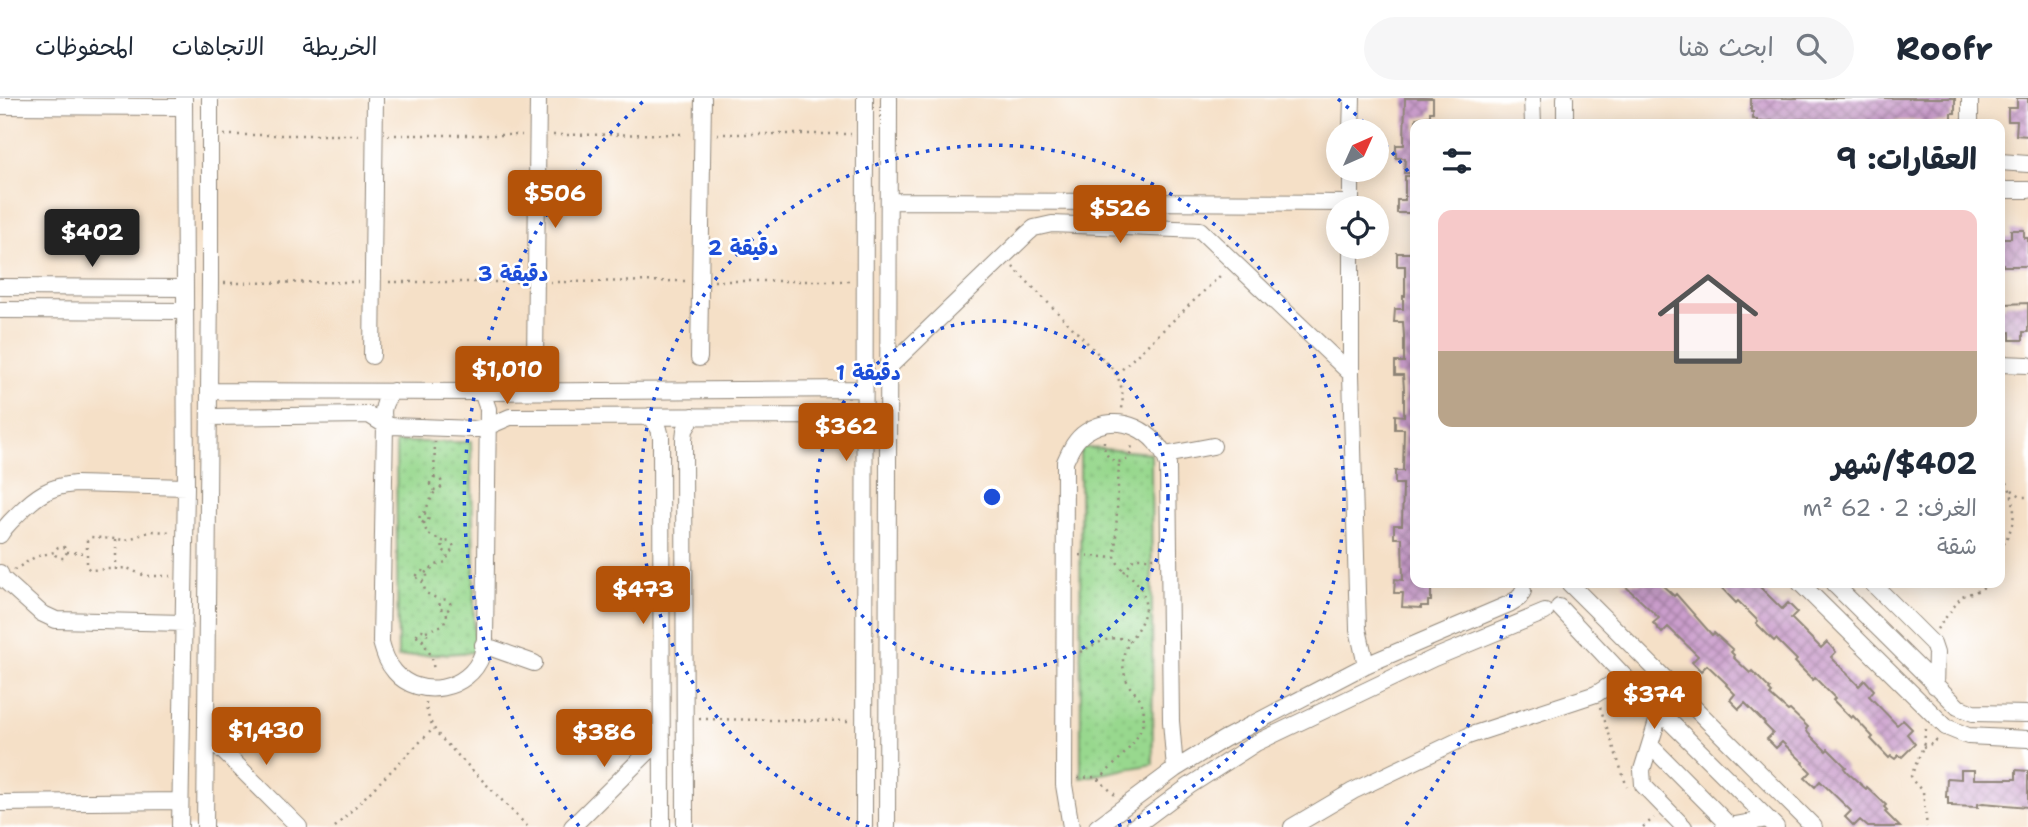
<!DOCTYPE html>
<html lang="ar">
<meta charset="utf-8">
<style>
:root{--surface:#fff;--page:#f6f6f7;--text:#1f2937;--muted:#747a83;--line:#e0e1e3;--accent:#b45309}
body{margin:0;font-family:"Shantell Sans","Playpen Sans Arabic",sans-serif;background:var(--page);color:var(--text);direction:rtl;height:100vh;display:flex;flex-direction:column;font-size:26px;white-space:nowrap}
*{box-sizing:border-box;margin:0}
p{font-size:23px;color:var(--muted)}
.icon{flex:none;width:38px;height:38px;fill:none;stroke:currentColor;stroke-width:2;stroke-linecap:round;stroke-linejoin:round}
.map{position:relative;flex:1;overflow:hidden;direction:ltr}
.panel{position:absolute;left:1410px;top:21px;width:595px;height:469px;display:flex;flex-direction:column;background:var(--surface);border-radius:14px;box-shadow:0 4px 18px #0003;direction:rtl}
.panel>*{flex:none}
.needle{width:46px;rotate:45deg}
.tools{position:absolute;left:1326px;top:21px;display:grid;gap:14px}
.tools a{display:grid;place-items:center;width:63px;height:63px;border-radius:50%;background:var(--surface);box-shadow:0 4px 18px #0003;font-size:35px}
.price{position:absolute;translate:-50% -60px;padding:0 16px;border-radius:7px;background:var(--accent);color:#fff;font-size:23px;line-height:46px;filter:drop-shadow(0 2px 4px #0008)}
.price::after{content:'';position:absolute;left:50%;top:42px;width:21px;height:16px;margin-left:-10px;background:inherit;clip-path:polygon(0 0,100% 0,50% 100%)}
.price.current{background:#222;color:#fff}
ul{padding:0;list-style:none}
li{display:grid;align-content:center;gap:14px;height:371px;padding:0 28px}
li span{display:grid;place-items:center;height:217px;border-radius:14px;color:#555}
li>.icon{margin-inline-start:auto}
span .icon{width:126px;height:126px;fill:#fffc;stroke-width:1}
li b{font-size:30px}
h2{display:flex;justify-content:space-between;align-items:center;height:84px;padding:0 28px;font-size:30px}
header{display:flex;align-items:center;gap:42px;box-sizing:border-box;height:98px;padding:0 35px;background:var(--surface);border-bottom:2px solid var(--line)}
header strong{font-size:33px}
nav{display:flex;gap:38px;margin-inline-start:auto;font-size:24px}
.search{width:490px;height:63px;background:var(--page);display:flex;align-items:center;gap:18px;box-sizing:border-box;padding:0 24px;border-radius:38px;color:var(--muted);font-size:26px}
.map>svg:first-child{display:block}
</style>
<header>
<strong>Roofr</strong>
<div class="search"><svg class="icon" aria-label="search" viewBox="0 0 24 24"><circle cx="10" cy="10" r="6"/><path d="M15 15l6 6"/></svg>ابحث هنا</div>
<nav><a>الخريطة</a><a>الاتجاهات</a><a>المحفوظات</a></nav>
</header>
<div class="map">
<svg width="2028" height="729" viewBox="0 0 2028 729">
<defs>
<pattern id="garden-dots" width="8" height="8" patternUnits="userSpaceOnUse" patternTransform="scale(1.75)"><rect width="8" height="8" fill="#98d88e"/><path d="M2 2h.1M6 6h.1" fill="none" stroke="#83ba7b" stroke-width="1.8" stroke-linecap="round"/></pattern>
<pattern id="building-cross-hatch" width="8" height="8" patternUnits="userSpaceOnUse" patternTransform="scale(1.75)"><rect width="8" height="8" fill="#cb9ecc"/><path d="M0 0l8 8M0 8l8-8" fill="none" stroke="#a581a6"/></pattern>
</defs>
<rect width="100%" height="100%" fill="#fff"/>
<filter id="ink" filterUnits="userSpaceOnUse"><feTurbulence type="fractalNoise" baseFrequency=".0143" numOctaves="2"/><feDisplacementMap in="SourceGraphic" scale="14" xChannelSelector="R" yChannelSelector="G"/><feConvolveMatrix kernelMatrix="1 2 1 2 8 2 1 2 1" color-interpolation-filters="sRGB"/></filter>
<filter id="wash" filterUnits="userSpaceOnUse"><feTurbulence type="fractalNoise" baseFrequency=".00686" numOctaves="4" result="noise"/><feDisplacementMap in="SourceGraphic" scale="28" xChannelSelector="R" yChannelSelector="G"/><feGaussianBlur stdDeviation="1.57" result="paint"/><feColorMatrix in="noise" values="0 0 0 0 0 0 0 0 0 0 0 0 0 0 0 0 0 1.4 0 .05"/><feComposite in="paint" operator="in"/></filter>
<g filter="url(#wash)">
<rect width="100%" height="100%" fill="#f5e0c7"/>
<path fill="url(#garden-dots)" stroke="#62825c" stroke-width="2" d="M396 344H471L474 464V554L398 559Z
M1080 349 1151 355 1153 666 1081 680Z"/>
<g id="blocks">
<path fill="url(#building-cross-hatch)" d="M1405 0H1433V14H1430V18L1416 20V75H1404L1405 60H1396V47H1404Z
M1751 0H1955V15H1951V21H1947L1946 24H1921V22L1867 24 1866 22H1862L1813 24V22L1808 21 1757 24V21H1753V14H1751Z
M2017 0H2028V38L2016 37 2017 23H2008V10H2017Z
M1405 78H1416V115H1397V102H1405Z
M2011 132H2024V140H2028V168H2003V166H2000V140H2011Z
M1397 155H1416V485H1431V503H1428V508H1421V510L1402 509 1403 495H1394L1395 481 1403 482 1402 440H1394V427H1402L1403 386H1395V373H1403L1404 331H1395V317L1404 318V291L1403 277H1395V264H1404V238L1403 224H1394L1395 211H1403V198H1405V168H1397Z
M2028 205V234H2023V242H2010V234L2000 235V209H2005V206Z
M1622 485H1660L1674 498 1676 496 1712 537 1714 535 1733 552 1731 554 1734 557 1733 559 1750 575 1752 573 1770 591 1769 592 1772 595 1770 597 1788 613 1790 612 1808 629 1806 631 1808 635 1826 653 1828 651 1846 669 1844 670 1847 674 1866 691 1867 689 1886 707 1884 709 1887 712 1885 714 1900 729H1868L1860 722 1854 728 1845 719 1851 713 1820 683 1815 689 1805 680 1811 674 1802 665 1803 664 1782 644 1776 650 1767 641 1773 635 1764 626 1765 625 1745 605 1739 611 1730 602 1735 596 1726 587 1727 586 1707 567 1701 573 1692 564 1698 558 1668 529 1662 535 1653 525 1659 520Z
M1717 485H1756L1782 511 1788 505 1797 514 1791 520 1821 550 1827 544 1836 554 1831 559 1859 588 1865 582 1874 592 1869 598 1897 627 1903 622 1912 631 1907 636 1915 646 1902 659 1899 657 1895 661 1891 658 1889 660 1871 641 1873 639 1853 618 1851 620 1833 602 1835 600 1815 580 1813 582 1795 564 1797 562 1776 541 1774 543 1756 525 1758 523 1738 503 1736 505Z
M1961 672H1974V681H2016V672L2028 673V709L1983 705 1978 706V709L1952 708V706H1948V699H1946L1947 680 1961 681Z"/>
</g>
</g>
<g filter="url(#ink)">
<use href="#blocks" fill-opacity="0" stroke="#908679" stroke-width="2"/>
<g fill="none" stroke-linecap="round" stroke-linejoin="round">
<defs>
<path id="minor" d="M1532 0 1533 26
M1565 0V26
M1970 0V26
M0 8 184 9
M1351 33 1352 0
M2000 64 2028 66
M2000 92H2028
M889 103 1351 105
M1351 110V72
M1351 149V276L1358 531 1366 567
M0 189 184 190
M0 212 184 213
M372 258 375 0
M699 260 703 0
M535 263 538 0
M2000 266 2028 267
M888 270 1027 136 1034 130 1052 126 1200 132 1351 276
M209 293 482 294 864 291
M393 293C383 304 381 313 385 327L381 544C384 555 387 565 395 574 419 602 469 593 482 557 483 552 484 546 485 541L488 311 482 294
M651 318 659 331 661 339 662 729
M209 319 369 317 385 327 392 328 474 331 487 329 510 319 864 318
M1165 357 1213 348
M0 437C5 428 12 422 19 415 36 398 50 388 75 386L186 389
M0 475 2 480 41 515 56 522 184 525
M1569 485 1814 729
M1800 485 1946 629 1968 638 2028 641
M1833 485 1958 609 1973 615 2028 616
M1872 485 1933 546 1936 555 1935 588
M1559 509 1624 578 1776 729
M483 547 534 565
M1660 614 1642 672 1643 687 1684 729
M206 636 299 729
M1650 647 1730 728
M0 705 180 703
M180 729 186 389 184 0
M205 729 210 185V0
M572 729 662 640
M685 729 684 341 685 332 693 318
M864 729 865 0
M887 729 889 0
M1071 729 1064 687 1065 364C1070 353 1075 341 1086 334 1119 312 1158 333 1168 367L1171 623 1175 671
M1097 729 1175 671 1224 641 1366 567 1509 506 1519 500 1523 493
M1134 729 1189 688 1256 645 1434 560 1545 514
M1292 729 1353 693 1468 638 1596 596 1624 578
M1724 729 1768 721"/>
</defs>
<use href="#minor" stroke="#908679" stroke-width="18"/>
<path stroke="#908679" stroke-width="2.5" stroke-dasharray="2 5" stroke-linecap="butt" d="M717 36H851
M224 37H361
M388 37H522
M553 37 686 36
M1013 169 1110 268C1121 281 1124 294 1122 311
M714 183H851
M389 184H522
M550 184 687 183
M224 185 358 184
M1117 276 1223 175
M1104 343C1104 347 1104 351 1106 355 1110 364 1125 368 1130 357 1131 356 1132 346 1132 345
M2000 372C2018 401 2019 423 2000 452
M430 386a6 6 0 1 1 12 0a6 6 0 1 1-12 0Z
M434 380 435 344
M2012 392 2022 399H2028
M424 415 435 393
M419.5 420a4.5 4.5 0 1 1 9 0a4.5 4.5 0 1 1-9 0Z
M424 424C425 438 434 439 445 444
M442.5 449a5.5 5.5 0 1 1 11 0a5.5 5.5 0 1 1-11 0Z
M67 454 87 455
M1080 457 1115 460
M14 472 35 459 54 454 58 449H64L67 454 64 460H61L55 457 54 454
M116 472V440
M417 478a5 5 0 1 1 10 0a5 5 0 1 1-10 0Z
M1124 474 1135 460H1155
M425 475 436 467 446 464 449 455
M171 478H145L127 470 90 472 87 469V443L91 439 126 442 152 433 172 434
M422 483 426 495 440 502
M439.5 507a5.5 5.5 0 1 1 11 0a5.5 5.5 0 1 1-11 0Z
M1937 531 1962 498 1980 492 1989 485
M417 537a5 5 0 1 1 10 0a5 5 0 1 1-10 0Z
M426 533 443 527 447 518 446 513
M422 542 432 559 434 574
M1080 554C1098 545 1111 536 1131 542
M426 604C426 617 432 629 441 640L528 729
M1600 609 1627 689
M699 621 849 623
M1926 631 1923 649 1911 678 1913 683 1923 694 1927 729
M1923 649 1934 645 1937 641
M1078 680 1096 679 1116 698
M1099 682C1118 661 1156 633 1140 601 1138 597 1133 593 1130 589 1125 581 1123 572 1123 563 1123 540 1155 524 1142 493 1136 479 1121 474 1115 460L1119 364
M335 729 433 631
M1643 729 1654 720"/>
<use href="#minor" stroke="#fff" stroke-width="16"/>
</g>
</g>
<g fill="none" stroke="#1d4ed8" stroke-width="3.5" stroke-dasharray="3.5 7">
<circle cx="992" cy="399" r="176"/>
<path d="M869 729A352 352 0 1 1 1115 729"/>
<path d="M1513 486A528 528 0 0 1 1405 728M579 728A528 528 0 0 1 646 1M1338 1A528 528 0 0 1 1372 32M1378 39A528 528 0 0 1 1414 81"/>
</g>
<circle cx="992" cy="399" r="10" fill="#1d4ed8" stroke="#fff" stroke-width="3.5"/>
<g font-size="21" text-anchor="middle" font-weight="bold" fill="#1d4ed8" stroke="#fff" stroke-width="5" stroke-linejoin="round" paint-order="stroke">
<text x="743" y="157">2 دقيقة</text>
<text x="513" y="183">3 دقيقة</text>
<text x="868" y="282">1 دقيقة</text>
</g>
</svg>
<div class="tools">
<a><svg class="needle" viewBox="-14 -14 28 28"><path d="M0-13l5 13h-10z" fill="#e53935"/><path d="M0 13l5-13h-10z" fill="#747a83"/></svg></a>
<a><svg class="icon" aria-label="locate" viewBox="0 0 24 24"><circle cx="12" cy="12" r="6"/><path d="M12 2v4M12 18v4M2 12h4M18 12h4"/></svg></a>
</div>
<b class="price" style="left:555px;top:132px">$506</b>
<b class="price" style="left:1120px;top:147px">$526</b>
<b class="price current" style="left:92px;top:171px">$402</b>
<b class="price" style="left:507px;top:308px">$1,010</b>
<b class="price" style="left:846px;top:365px">$362</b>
<b class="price" style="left:643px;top:528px">$473</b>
<b class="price" style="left:1654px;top:633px">$374</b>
<b class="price" style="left:266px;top:669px">$1,430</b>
<b class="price" style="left:604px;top:671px">$386</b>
<section class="panel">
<h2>العقارات: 9<svg class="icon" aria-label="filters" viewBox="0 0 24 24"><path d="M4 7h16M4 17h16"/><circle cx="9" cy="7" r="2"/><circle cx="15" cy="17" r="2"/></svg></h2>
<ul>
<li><span style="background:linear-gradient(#f6c9c9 65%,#b9a48a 0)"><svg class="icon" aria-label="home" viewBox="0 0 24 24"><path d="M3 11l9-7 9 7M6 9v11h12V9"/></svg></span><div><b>$402/شهر</b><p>الغرف: 2 · 62 m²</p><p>شقة</p></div></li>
</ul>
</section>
</div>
